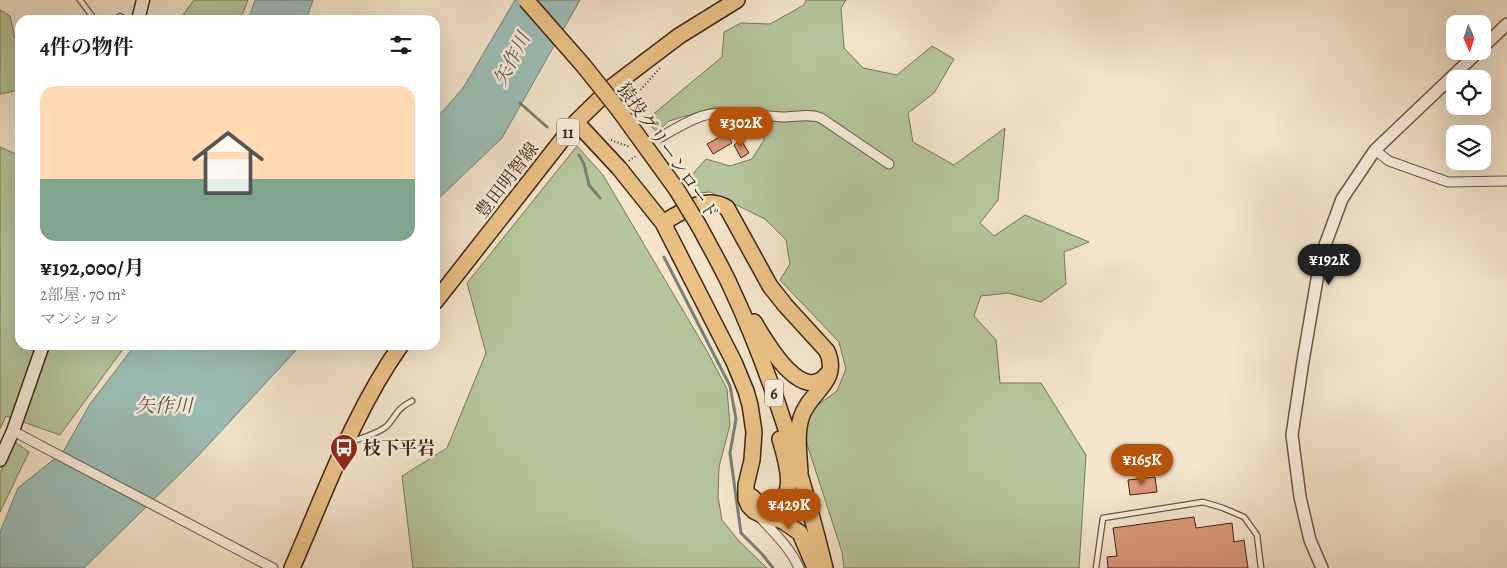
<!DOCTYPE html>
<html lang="ja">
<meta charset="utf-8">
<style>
:root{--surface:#fff;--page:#f2f2f2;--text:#202124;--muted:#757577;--line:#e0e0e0;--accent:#b45309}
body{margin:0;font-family:Alegreya,"Noto Serif JP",serif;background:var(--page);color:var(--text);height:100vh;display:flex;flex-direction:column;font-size:19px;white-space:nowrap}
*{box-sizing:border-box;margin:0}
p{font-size:16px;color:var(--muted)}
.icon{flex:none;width:28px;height:28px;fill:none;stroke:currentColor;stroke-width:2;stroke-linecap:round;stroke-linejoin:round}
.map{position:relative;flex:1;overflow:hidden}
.drawer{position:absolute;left:15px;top:15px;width:425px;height:335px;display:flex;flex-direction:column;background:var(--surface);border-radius:15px;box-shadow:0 5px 20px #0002}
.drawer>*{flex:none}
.needle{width:32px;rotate:177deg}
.controls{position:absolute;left:1446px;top:15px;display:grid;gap:10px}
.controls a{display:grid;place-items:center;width:45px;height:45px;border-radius:10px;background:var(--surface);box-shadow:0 5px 20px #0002;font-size:25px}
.price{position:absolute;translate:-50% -42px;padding:0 11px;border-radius:18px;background:var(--accent);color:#fff;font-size:16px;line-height:32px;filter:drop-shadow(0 1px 2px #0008)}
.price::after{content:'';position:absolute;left:50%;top:30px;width:15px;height:11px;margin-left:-8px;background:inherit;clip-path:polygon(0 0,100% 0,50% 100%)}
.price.selected{background:#222;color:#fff}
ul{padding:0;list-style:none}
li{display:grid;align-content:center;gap:10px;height:265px;padding:0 25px}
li+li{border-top:1px solid var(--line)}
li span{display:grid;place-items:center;height:155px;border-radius:15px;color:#555}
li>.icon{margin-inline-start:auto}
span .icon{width:90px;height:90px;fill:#fffc;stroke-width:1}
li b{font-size:21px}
h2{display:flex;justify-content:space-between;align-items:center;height:60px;padding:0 25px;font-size:21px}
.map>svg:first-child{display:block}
</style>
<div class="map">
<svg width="1507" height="568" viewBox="0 0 1507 568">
<rect width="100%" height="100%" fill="#f4e5cc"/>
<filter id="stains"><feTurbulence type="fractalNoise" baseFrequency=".004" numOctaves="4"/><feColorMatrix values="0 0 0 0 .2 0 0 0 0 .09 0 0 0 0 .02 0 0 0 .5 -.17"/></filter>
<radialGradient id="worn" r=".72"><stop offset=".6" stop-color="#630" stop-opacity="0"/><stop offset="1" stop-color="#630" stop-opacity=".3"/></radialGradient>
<path fill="#b6c69c" stroke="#7a7658" d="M194 0H248L240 20H192L183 15Z
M806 0H846L841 8 844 48 863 68 897 75 932 46 954 59 934 93 908 113 913 142 954 165 1005 128 998 200 980 223 994 236 1025 215 1089 242 1064 252 1066 284 1041 302 1008 293 981 296 974 316 996 340 1000 383H1041L1086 455 1079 568H844L842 552 807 444 805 426 812 409 837 391 846 369 839 342 780 280 790 264 786 240 765 219 710 192 699 193 690 177 706 159 730 166 752 159 764 140 761 110 716 107 669 121 657 132 645 121 722 57 724 32 741 23 770 24 804 5Z
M0 10 10 16 18 52 20 53V90L0 94Z
M577 146 603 175 707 351 727 389 730 425 719 467 718 497 722 520 739 541 767 568H413L402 476 447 448 486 353 467 283Z
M0 147 20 156V345H126L60 435 6 416 0 429Z
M15 442 29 452 0 512V473Z"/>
<path fill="#9cbfb7" stroke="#778176" d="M255 0H313L306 20H248Z
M515 0H580L502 138 435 202V120L463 88Z
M135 345H301L196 458 84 568H0V532L18 488 63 452 90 404Z"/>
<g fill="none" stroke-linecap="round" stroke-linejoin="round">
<path stroke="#778176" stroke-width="3" d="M520 103 547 127
M579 155 584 164 589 185 600 198
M664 257 730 386 736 419 730 453 741 533 762 554 773 568"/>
</g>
<path fill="#dc997b" stroke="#3f2515" d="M727 133 732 143 713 154 707 144Z
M741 140 749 153 741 158 734 145Z
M1155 477 1157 492 1130 495 1128 480Z
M1194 517 1196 528 1232 523 1234 542 1244 540 1248 568H1108L1107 557 1117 556 1113 528Z"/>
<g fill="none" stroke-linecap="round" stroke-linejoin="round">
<defs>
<path id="service" d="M80 0 95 20
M115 20 120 16 126 20
M350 441C359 440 380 432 387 426 398 414 395 410 412 401
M1096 568 1103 518 1203 502 1223 508 1244 517 1257 535 1261 568"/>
<path id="minor" d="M718 129 725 113
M661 137C674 129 688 121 702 116 727 109 758 116 783 117 796 117 809 113 821 118L889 164
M1375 150 1389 161 1448 182 1507 181
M13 431 273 568
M758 515C773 532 790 547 799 568"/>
<path id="tertiary" d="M1482 48 1507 24
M1322 568 1310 540 1300 497 1292 435 1303 361 1321 256 1342 199 1375 150 1479 51"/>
<path id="secondary" d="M138 20 143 0
M0 460 13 431 43 345"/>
<path id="primary" d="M619 110 677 190
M576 122 619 168 663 223 734 362 746 391 750 405 754 432 752 460 746 485V499L749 506 754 511 762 515 783 521 800 533 815 568
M663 223C681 212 706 194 727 208L770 286 785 305 827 351C841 383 809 391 801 418 796 435 799 455 800 472
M699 226C709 245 720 264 729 283 772 374 801 471 825 568
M435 302 576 122 613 86 679 36 737 0
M754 322C765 340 803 409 829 372
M752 497C757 503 764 507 772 505 800 499 785 457 780 439
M292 568C325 493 354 411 401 345"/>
</defs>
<use href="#service" stroke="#6c5543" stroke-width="7"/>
<use href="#minor" stroke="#6c5543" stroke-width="11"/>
<use href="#tertiary" stroke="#6c5543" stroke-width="14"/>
<use href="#secondary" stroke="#3f2515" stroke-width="15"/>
<use href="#primary" stroke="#3f2515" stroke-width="18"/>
<path stroke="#3f2515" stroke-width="2" stroke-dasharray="1 2.5" stroke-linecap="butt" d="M629 103 660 68
M611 140 630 147
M629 161 637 155"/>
<use href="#service" stroke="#f8eede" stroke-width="4.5"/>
<use href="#minor" stroke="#f8eede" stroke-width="9"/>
<use href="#tertiary" stroke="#f8eede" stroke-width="11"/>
<use href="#secondary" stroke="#f8eede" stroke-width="12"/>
<use href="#primary" stroke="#eac286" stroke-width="15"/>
<defs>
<path id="primary-bridge" d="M526 0 583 65 619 110
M677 190 699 226"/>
</defs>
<use href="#primary-bridge" stroke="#3f2515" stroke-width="18" stroke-linecap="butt"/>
<use href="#primary-bridge" stroke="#eac286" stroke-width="15"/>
</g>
<defs>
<symbol id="bus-pin" viewBox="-11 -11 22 30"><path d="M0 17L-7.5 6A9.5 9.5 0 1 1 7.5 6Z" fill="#8f2418" stroke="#f8eede"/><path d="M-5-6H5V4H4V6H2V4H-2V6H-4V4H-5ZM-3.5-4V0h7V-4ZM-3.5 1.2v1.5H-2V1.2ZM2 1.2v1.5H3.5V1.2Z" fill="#fff"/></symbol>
</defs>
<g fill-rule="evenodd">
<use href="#bus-pin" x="328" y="432" width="32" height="43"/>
</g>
<g text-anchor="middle" stroke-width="5" stroke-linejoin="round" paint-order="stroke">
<g fill="#f8eede" stroke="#766151" stroke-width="1">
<rect x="557" y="118.5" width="22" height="27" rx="4"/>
<rect x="765" y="379.5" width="18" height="27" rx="4"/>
</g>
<g font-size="16" font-weight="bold" fill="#3f2515">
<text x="568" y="138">11</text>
<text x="774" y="399">6</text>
</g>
<g font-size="18" fill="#3f2515" stroke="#f8eede">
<text transform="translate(668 151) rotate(55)" y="6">猿投グリーンロード</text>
<text transform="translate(507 180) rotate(-52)" y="6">豊田明智線</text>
</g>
<g font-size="18" font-weight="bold" fill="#3f2515" stroke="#f8eede" text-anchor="start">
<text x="363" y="454">枝下平岩</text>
</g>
<g font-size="19" font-style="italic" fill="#5b5346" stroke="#f8eede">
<text transform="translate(511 59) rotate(-63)" y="7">矢作川</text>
<text x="164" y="412">矢作川</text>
</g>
</g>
<rect width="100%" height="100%" filter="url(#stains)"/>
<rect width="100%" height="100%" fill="url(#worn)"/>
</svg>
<div class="controls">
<a><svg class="needle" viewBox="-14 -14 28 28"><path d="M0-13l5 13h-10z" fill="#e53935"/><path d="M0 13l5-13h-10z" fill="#757577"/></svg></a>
<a><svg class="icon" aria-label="locate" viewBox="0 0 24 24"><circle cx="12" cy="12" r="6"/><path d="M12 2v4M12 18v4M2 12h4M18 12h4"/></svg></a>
<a><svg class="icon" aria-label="layers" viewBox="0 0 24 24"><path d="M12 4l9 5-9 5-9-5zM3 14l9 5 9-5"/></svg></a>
</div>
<b class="price" style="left:741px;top:149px">¥302K</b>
<b class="price selected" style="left:1329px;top:286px">¥192K</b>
<b class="price" style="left:1142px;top:486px">¥165K</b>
<b class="price" style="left:789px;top:531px">¥429K</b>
<section class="drawer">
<h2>4件の物件<svg class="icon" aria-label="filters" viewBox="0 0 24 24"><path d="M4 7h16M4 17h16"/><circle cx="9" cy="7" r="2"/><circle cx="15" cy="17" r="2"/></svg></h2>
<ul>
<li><span style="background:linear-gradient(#ffd9b3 60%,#7fa58c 0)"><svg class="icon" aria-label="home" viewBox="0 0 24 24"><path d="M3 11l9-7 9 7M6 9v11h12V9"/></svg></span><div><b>¥192,000/月</b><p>2部屋 · 70 m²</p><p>マンション</p></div></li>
</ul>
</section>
</div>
